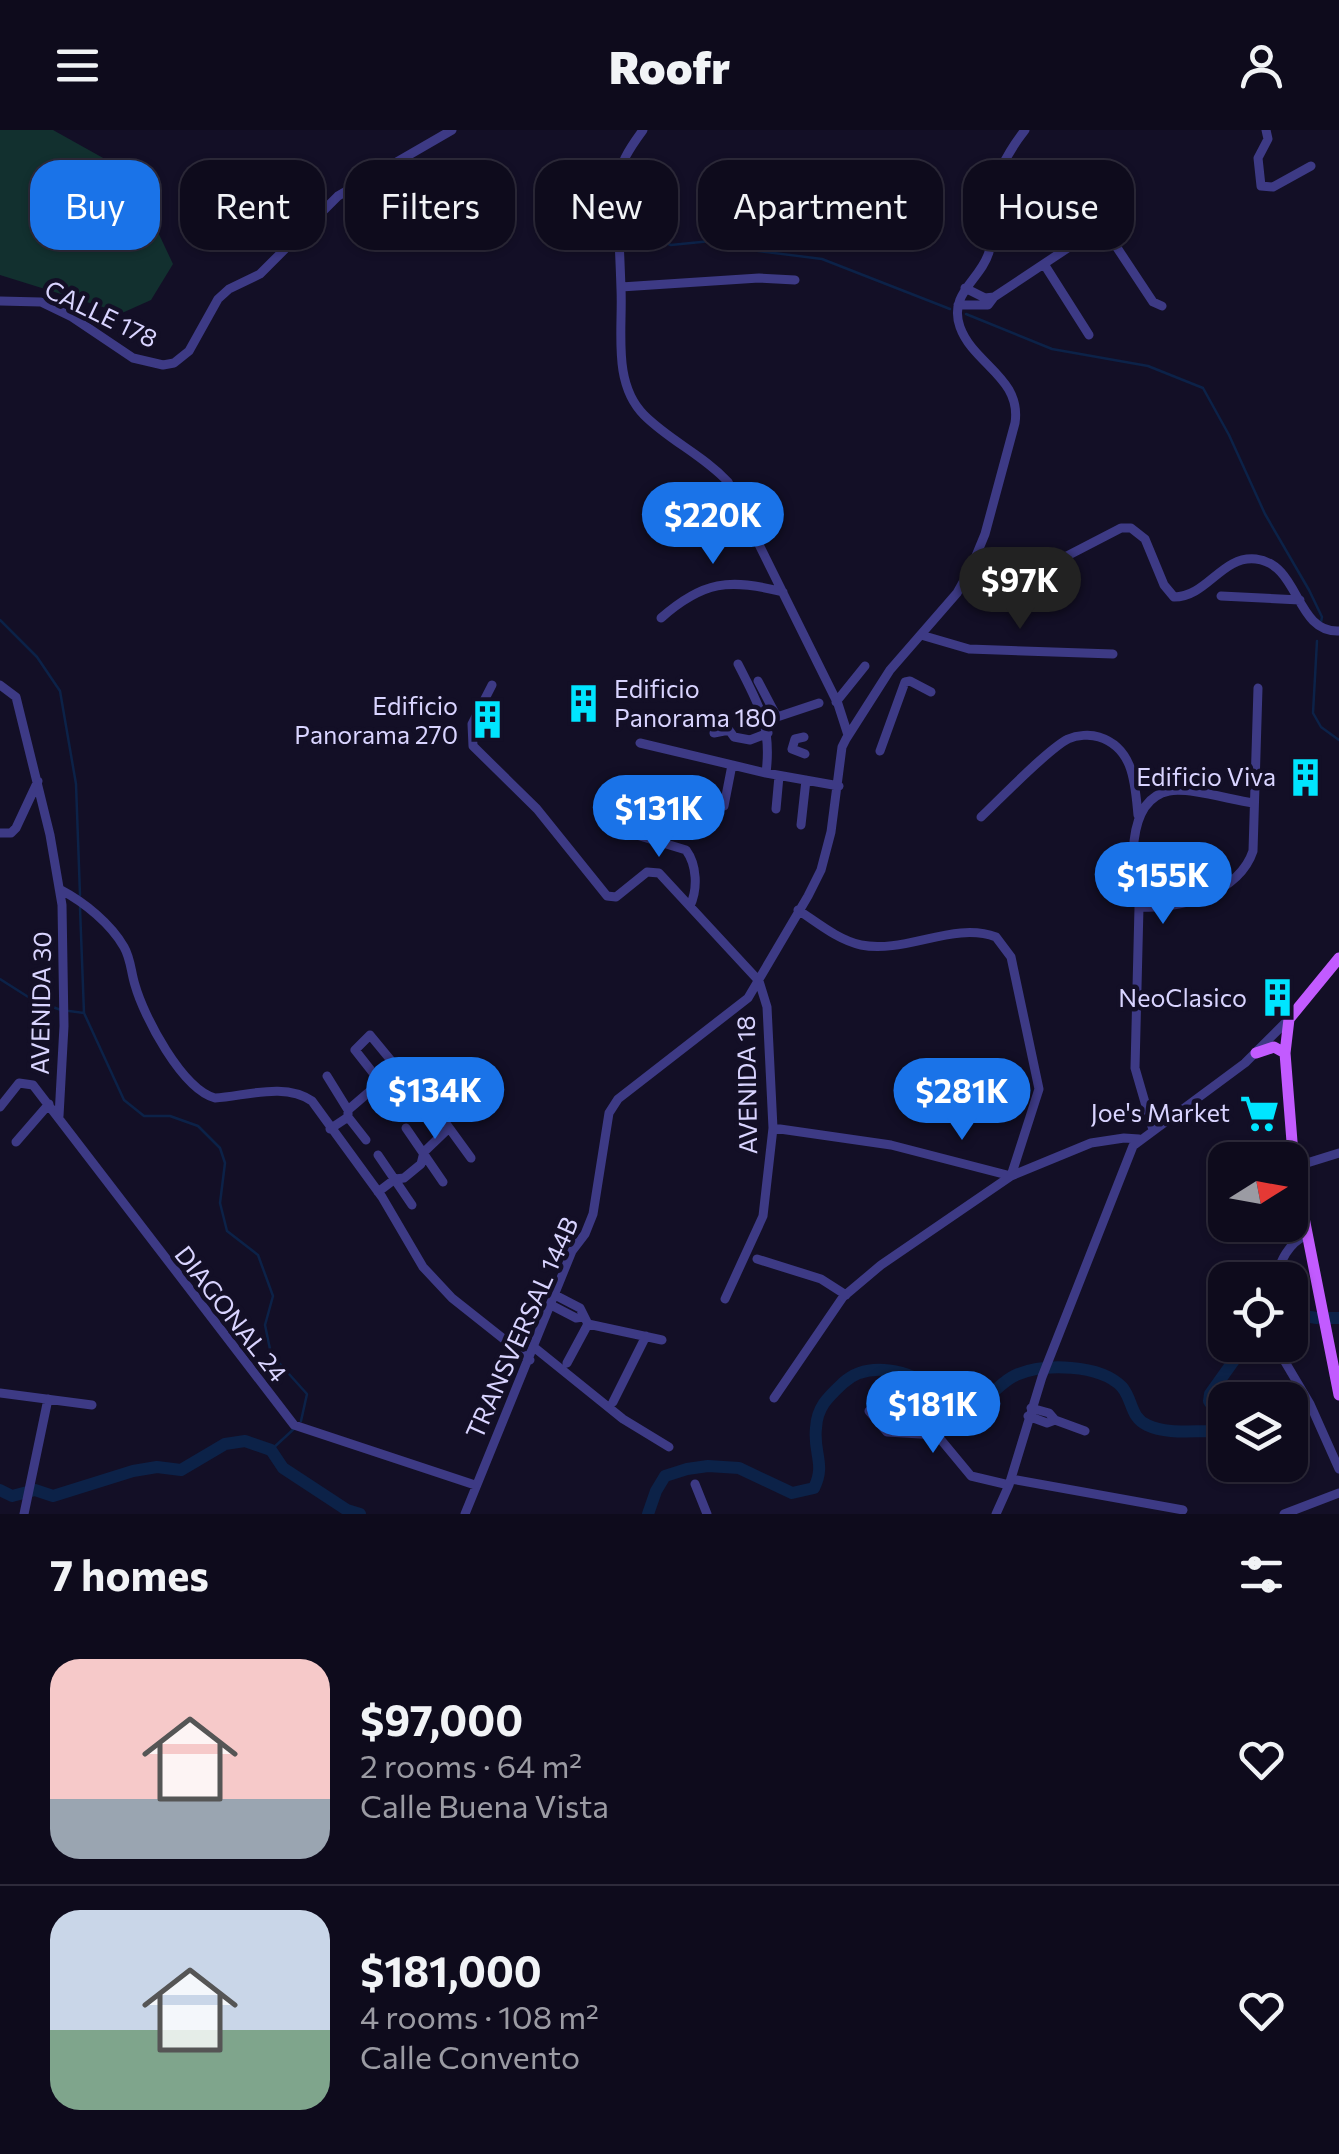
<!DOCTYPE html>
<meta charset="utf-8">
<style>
:root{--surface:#0e0b1c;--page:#171425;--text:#f1f3f6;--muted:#9b9ba3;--line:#2e2b3b;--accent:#1a73e8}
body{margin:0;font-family:Commissioner,sans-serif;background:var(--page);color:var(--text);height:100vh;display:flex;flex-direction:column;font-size:38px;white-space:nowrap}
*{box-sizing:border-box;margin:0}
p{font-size:32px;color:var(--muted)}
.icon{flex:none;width:55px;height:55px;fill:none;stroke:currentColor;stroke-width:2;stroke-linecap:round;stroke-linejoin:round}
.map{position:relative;height:1384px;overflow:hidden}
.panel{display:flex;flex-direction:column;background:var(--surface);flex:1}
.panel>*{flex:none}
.top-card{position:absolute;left:30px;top:30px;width:1280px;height:90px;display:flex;gap:20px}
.needle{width:65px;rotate:79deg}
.tools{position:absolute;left:1208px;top:1012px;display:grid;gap:20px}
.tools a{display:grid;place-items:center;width:100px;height:100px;border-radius:20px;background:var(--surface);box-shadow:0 2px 8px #0004,0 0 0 2px var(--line);font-size:50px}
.price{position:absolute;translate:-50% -85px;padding:0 22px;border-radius:35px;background:var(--accent);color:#fff;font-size:32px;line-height:65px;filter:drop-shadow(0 2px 5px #0008)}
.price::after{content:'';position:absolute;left:50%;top:60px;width:30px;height:22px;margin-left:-15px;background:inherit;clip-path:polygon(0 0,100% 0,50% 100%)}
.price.active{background:#222;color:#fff}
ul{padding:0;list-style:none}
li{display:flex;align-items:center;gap:30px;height:250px;padding:0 50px}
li+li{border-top:2px solid var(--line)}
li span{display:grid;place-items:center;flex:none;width:280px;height:200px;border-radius:30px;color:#555}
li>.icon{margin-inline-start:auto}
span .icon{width:120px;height:120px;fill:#fffc;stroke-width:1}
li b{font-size:42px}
h2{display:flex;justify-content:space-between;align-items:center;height:120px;padding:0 50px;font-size:42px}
.pill{padding:0 35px;border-radius:30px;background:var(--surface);box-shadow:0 2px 8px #0004,0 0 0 2px var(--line);font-size:35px;line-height:90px}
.pill.active{background:var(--accent);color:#fff}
header{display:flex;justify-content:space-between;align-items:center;height:130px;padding:0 50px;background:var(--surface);font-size:45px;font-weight:800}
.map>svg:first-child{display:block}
</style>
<header><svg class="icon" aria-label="menu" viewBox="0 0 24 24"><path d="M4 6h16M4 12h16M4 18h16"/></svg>Roofr<svg class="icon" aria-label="person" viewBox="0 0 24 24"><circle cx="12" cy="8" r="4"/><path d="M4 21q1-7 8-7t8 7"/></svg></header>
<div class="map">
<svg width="1339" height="1384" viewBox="0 0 1339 1384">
<rect width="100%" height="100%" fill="#130f26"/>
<path fill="#12302f" d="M0 0H53L130 43 173 134 151 170 122 183 0 145Z"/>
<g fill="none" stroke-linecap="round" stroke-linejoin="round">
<path stroke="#0c2248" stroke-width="2.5" d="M624 104 653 108 671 115 711 111 751 120 822 129 950 179
M966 184 1052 219 1148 236 1203 258 1229 305 1265 384 1309 460 1322 487 1321 492
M0 490 37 527 60 561 76 654 80 765
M1317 511 1313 583 1321 597 1339 610
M80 778 84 883 124 970 144 986H170L198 996 220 1018 225 1033 220 1073 227 1101 258 1125 273 1166 265 1195 271 1224 307 1264 301 1291
M0 849 33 870 61 880
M69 881 84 883
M271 1320 296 1297"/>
<path stroke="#0c2248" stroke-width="12" d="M1225 1161V1176
M1290 1178 1303 1186 1317 1188
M1330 1188H1339
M1225 1279 1213 1277 1209 1271 1210 1264 1245 1215
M0 1360 12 1366 35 1360 53 1366 133 1341 157 1337 181 1340 225 1314 245 1311 271 1320 283 1338 347 1380 360 1384
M648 1384 656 1361 665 1346 687 1339 708 1336 739 1338 792 1363 814 1358C826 1334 813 1323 816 1298 817 1277 828 1267 843 1253 868 1230 910 1240 935 1260 946 1269 950 1280 961 1288L970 1287C984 1273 999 1253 1016 1245 1044 1233 1100 1234 1122 1257 1133 1270 1130 1287 1147 1295 1170 1306 1200 1299 1225 1302"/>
<path stroke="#3d3a85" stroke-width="9" d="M643 0C629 19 618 35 617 59 618 92 620 126 621 159 623 200 612 253 644 285 670 311 703 325 728 352L838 574 848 605
M1266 0 1268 9 1258 28 1261 56 1273 57 1311 36
M1028 53 1069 117
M1102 95 1153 172 1162 176
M1044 134 1089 205
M621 157 759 148 795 150
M965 158 985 168 994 167
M0 171 41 172 72 187 133 228 163 235 174 233 189 221 218 169 229 159 260 144 338 66 452 0
M958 175H988L994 167 1131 76
M971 438 1011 430 1065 427 1121 398H1131L1145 409 1164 455 1174 467C1207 467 1222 425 1256 429 1300 434 1295 503 1339 501
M1221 466 1300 470
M661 488C703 451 729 448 783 462
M921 505 969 519 1113 524
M738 534C759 575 772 596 766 643
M758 551 777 587 819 573
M0 555 16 567 50 705 62 775 64 896 59 986
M492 555 472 594 473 616 537 679 607 766 616 767 647 742 659 743 759 851 767 877 773 998 763 1086 725 1169
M836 572 865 536
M714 603 729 600 734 607 750 610 768 603
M804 607 795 609 792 619 805 624
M640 613 766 643 839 656
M880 621 905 552 910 551 931 562
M724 676 732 635
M776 679 779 646
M981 687C1000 669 1048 619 1068 609 1077 605 1090 604 1099 607 1134 618 1135 654 1138 685
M801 695 806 650
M617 699 686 720C697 735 698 759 690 776
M0 703H11L16 698 38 651
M61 760C84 772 111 794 124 817 131 829 131 843 135 855 144 887 182 959 215 968 246 966 285 952 312 971L382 1067 423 1137 452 1168 530 1230
M1139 777C1131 745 1124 670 1169 661 1189 657 1231 670 1253 673
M327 946 348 980
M381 953 355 920 370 905 408 951
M376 956 395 980
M431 973 471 1028
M0 977 19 953 33 955 294 1295 475 1355
M348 987 366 1010
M406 998 443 1052
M773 998 891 1015 1011 1046 1091 1013 1124 1008 1139 1009
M330 999 348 987V980L397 938
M1153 1000 1135 938 1139 777C1179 780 1239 763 1253 721L1258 558
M16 1012 49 974
M378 1025 412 1075
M1294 1037 1339 1023
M378 1062 395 1049 404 1048 421 1034 424 1022 449 998
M757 1129 821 1149 846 1165
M1276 1150C1279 1132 1289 1112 1307 1105
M555 1165 580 1178 588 1194 662 1210
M551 1175 576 1188 583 1187
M1275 1215 1310 1274 1339 1339
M535 1218 623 1289 669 1317
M567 1233 588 1194
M0 1263 92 1275
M774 1268 843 1167 881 1135 1011 1046 1039 959 1011 827 996 807C954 791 905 824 861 815 838 810 818 793 798 780
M613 1272 646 1206
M869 1281 887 1302 937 1305 971 1346 1009 1355
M1028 1286 1047 1293 1055 1290 1049 1283 1031 1278
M1055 1290 1085 1301
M1011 1349 1183 1380
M695 1354 707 1384
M24 1384 48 1269
M465 1384 572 1121 585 1104 593 1084 609 983 618 969 748 868 808 766 821 740 831 702 842 617 846 609 890 540 957 463 971 438 985 404 1015 293C1022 248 973 234 960 197 948 163 981 150 989 122 993 108 988 97 988 84 990 54 1007 23 1025 0
M996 1384 1009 1355 1042 1247 1133 1016 1245 933 1289 889
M1284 1384 1339 1363"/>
<path stroke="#c25bff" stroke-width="11" d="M1339 828 1289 889 1285 923 1294 1037 1339 1265
M1256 923 1274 917 1285 923"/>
</g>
<defs>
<symbol id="building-bare" viewBox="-9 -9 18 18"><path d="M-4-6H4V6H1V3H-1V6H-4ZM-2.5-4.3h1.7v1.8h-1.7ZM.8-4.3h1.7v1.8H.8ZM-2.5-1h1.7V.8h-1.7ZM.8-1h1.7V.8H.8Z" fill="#00e5ff" stroke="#130f26" stroke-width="2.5" paint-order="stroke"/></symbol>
<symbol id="supermarket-bare" viewBox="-9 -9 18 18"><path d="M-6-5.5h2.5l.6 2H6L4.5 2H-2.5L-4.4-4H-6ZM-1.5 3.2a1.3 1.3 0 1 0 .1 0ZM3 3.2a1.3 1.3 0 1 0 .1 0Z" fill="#00e5ff" stroke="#130f26" stroke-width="2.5" paint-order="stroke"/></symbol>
</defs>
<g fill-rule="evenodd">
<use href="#building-bare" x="556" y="546" width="55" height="55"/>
<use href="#building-bare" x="460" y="562" width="55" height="55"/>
<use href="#building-bare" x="1278" y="620" width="55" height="55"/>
<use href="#building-bare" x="1250" y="840" width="55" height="55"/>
<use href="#supermarket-bare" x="1232" y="956" width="55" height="55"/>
</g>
<g text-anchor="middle" stroke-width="9" stroke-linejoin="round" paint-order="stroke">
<g font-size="25" fill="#d9d4ff" stroke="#130f26">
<text transform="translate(101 184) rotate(26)" y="9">CALLE 178</text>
<text transform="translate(41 873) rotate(-89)" y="9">AVENIDA 30</text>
<text transform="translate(747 955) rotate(-91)" y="9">AVENIDA 18</text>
<text transform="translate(231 1184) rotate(52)" y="9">DIAGONAL 24</text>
<text transform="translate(522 1198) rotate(-66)" y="9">TRANSVERSAL 144B</text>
</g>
<g font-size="25" fill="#d9d4ff" stroke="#130f26" text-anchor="end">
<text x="614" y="568" text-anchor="start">Edificio<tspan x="614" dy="29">Panorama 180</tspan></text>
<text x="458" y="585">Edificio<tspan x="458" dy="29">Panorama 270</tspan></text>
<text x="1276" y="656">Edificio Viva</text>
<text x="1247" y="877">NeoClasico</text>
<text x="1230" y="992">Joe's Market</text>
</g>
</g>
</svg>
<div class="tools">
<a><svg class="needle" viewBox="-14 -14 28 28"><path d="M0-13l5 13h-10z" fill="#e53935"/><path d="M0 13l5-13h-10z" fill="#9b9ba3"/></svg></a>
<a><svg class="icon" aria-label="locate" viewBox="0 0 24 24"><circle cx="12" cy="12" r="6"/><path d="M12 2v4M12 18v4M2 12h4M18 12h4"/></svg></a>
<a><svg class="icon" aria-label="layers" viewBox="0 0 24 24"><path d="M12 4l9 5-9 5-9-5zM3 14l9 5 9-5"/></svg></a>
</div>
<b class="price" style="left:713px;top:437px">$220K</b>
<b class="price active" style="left:1020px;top:502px">$97K</b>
<b class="price" style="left:659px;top:730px">$131K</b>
<b class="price" style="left:1163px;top:797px">$155K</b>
<b class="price" style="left:435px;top:1012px">$134K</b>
<b class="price" style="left:962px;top:1013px">$281K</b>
<b class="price" style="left:933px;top:1326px">$181K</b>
<div class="top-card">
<a class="pill active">Buy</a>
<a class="pill">Rent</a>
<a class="pill">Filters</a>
<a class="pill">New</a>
<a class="pill">Apartment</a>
<a class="pill">House</a>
</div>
</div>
<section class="panel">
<h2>7 homes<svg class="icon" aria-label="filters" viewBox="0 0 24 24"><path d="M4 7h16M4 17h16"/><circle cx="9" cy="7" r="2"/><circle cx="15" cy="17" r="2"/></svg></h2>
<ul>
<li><span style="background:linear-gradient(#f6c9c9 70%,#9aa5b1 0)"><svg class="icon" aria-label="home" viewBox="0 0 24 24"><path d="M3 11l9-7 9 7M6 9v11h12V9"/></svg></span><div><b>$97,000</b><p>2 rooms · 64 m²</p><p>Calle Buena Vista</p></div><svg class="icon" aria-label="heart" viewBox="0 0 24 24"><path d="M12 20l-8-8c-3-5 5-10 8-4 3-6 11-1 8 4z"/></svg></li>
<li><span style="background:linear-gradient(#c9d6e8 60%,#7fa58c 0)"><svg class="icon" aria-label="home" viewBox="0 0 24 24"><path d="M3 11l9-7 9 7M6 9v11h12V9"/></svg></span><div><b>$181,000</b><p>4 rooms · 108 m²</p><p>Calle Convento</p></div><svg class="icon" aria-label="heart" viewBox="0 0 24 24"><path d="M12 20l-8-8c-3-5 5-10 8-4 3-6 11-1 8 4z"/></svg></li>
</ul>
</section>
